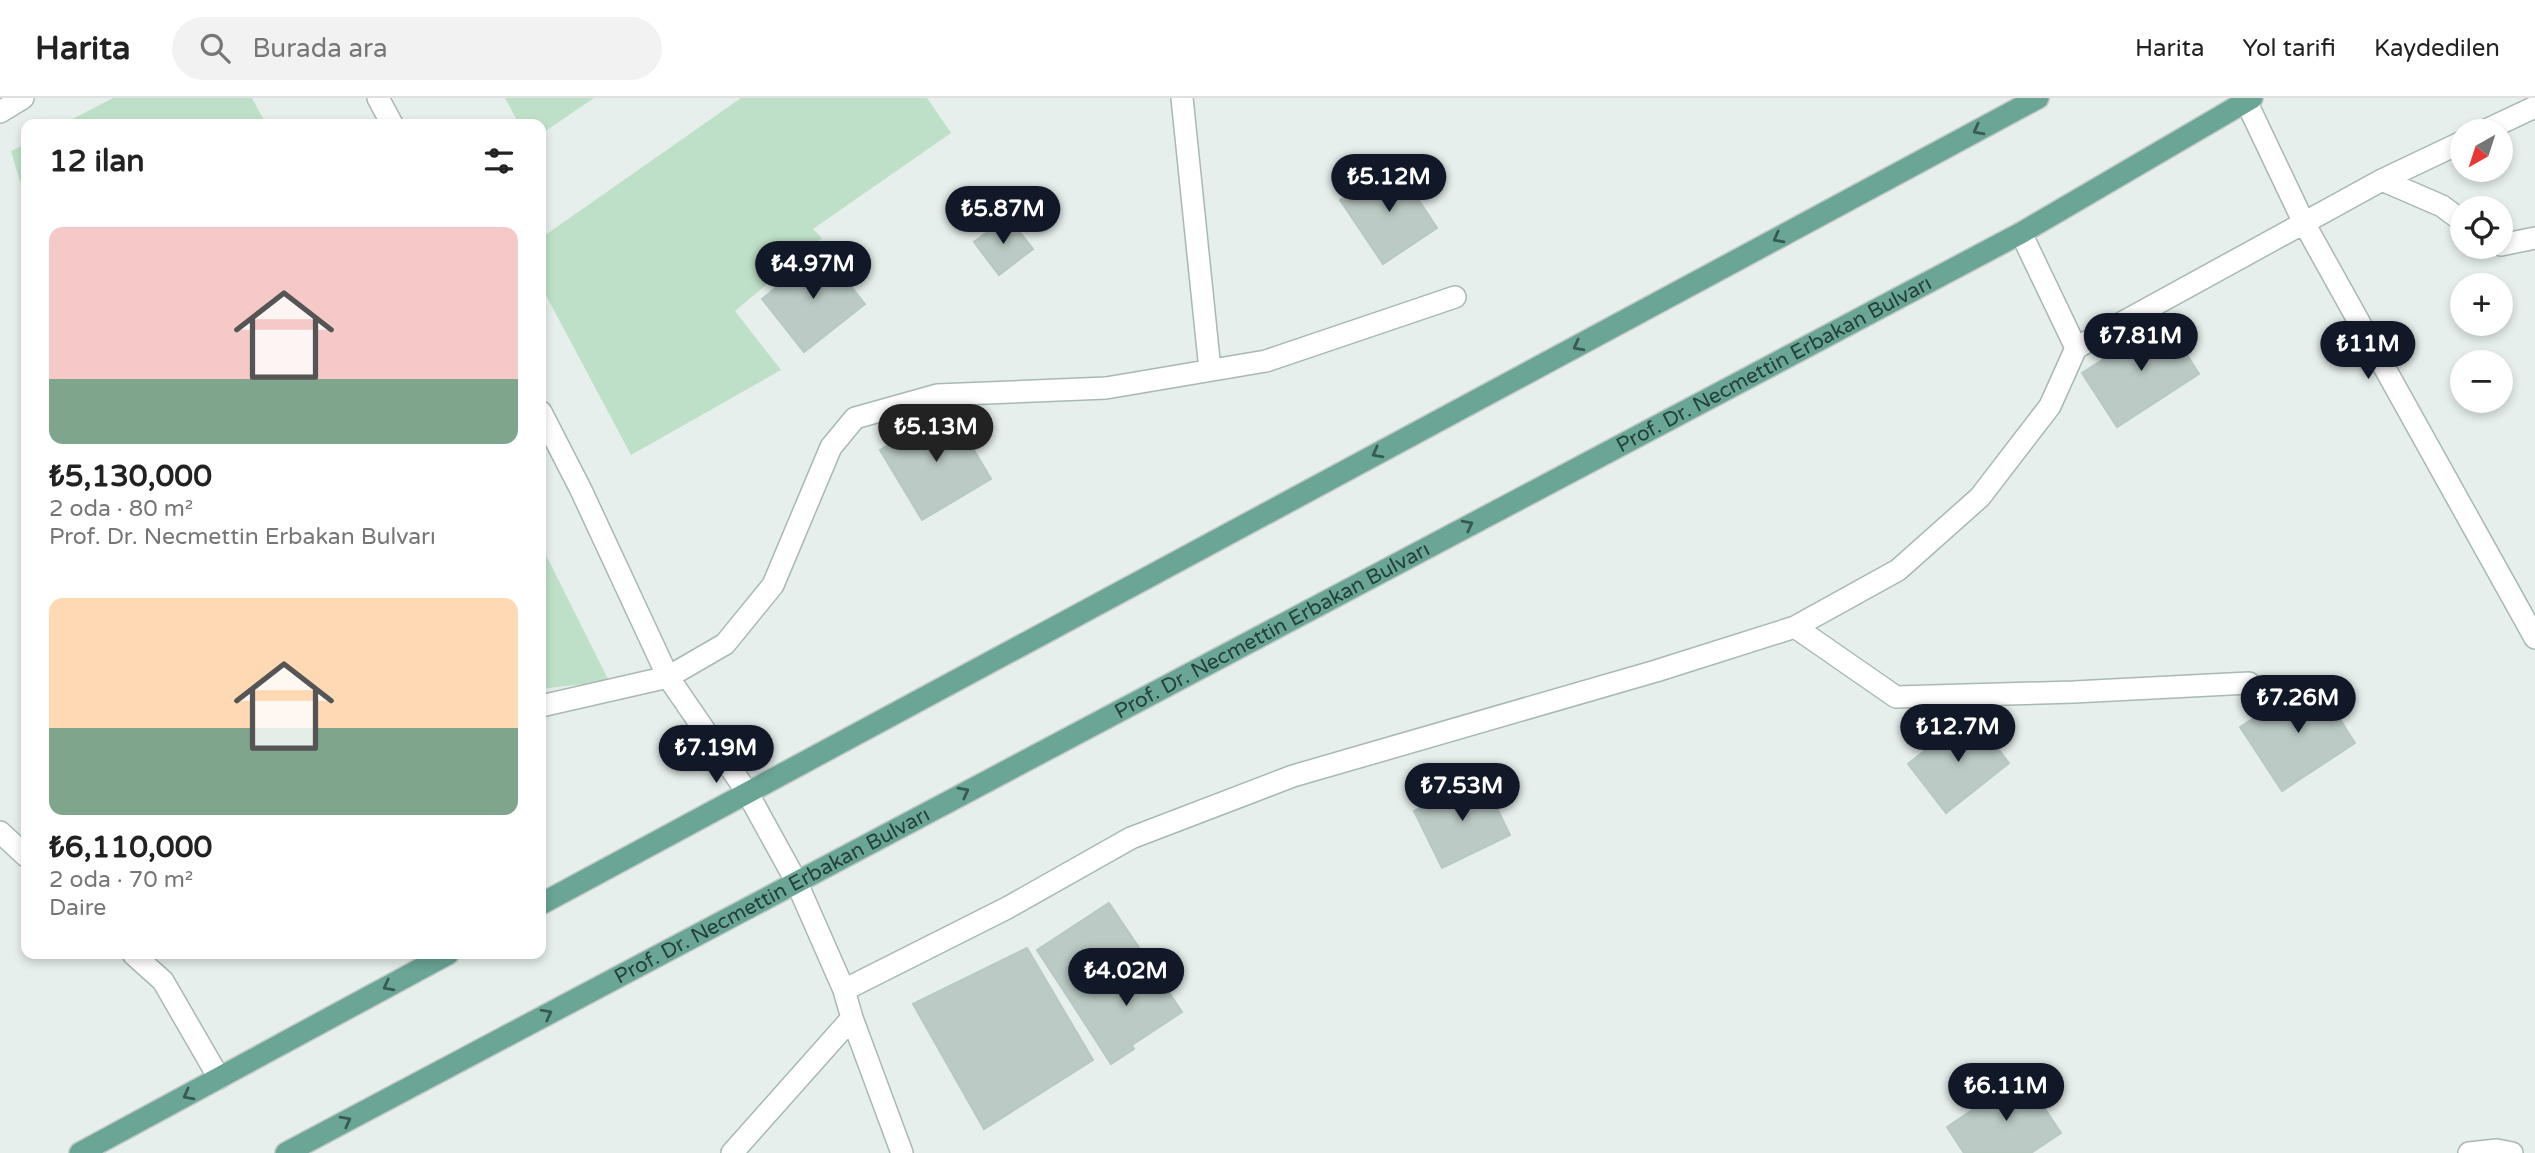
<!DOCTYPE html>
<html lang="tr">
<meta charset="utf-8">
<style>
:root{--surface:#fff;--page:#f2f2f2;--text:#222;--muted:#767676;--line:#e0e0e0;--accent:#111827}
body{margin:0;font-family:"Varela Round",sans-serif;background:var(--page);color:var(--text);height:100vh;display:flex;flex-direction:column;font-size:26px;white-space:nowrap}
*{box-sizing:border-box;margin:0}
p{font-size:23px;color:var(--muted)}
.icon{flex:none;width:38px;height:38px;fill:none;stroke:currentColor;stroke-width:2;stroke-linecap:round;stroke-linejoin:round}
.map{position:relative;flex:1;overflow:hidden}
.side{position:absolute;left:21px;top:21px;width:525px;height:840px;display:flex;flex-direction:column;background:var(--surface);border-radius:14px;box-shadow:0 4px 10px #0003}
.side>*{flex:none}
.needle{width:46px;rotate:219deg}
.fabs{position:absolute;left:2450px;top:21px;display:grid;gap:14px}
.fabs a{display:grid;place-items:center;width:63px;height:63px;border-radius:50%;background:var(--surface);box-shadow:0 4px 10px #0003;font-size:35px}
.price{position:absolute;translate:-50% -60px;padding:0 16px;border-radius:24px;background:var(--accent);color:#fff;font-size:23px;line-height:46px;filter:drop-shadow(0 2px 4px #0008)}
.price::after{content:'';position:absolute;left:50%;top:42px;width:21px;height:16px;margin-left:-10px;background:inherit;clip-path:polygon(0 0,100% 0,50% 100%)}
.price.on{background:#222;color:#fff}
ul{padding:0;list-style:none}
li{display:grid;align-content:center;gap:14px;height:371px;padding:0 28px}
li span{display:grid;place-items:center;height:217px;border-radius:14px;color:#555}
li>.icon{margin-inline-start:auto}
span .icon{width:126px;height:126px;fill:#fffc;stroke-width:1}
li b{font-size:30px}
h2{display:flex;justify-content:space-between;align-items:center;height:84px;padding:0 28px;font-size:30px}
header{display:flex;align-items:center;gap:42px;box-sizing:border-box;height:98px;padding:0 35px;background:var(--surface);border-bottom:2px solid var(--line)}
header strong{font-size:33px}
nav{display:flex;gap:38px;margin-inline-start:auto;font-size:24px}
.search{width:490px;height:63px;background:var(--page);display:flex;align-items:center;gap:18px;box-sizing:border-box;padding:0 24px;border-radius:38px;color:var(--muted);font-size:26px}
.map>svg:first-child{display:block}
</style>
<header>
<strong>Harita</strong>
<div class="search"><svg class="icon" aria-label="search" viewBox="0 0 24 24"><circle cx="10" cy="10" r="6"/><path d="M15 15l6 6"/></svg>Burada ara</div>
<nav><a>Harita</a><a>Yol tarifi</a><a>Kaydedilen</a></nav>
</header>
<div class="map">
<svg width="2535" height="1055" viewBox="0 0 2535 1055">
<rect width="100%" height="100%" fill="#e6efeb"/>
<path fill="#bfe0c8" d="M113 0H252L266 26H63Z
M505 0H594L541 36V26H519Z
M741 0H927L951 35 813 131 822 140 735 213 781 272 631 357 541 188V140Z
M26 46V103L11 53Z
M541 447 609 583 541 591Z"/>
<path fill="#bbcac4" stroke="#b8c9c2" stroke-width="2" d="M1395 66 1437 130 1383 166 1340 102Z
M1008 119 1033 151 999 177 974 144Z
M822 152 865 206 804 254 762 201Z
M2165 222 2199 276 2117 329 2082 275Z
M949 310 991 381 922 422 880 352Z
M2314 581 2355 645 2282 693 2240 629Z
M1971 616 2009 665 1946 715 1908 666Z
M1482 679 1510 737 1442 770 1414 713Z
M1109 805 1144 857 1071 904 1037 852Z
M1027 850 1093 962 984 1031 913 906Z
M1144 857 1182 914 1132 947 1134 951 1111 966 1071 904Z
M2023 978 2061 1035 2031 1055H1964L1947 1029Z"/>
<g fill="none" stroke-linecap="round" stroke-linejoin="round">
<defs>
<path id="minor" d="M378 0 392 26
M1182 0 1210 272
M2246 3 2304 125 2535 540
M0 14 23 0
M2484 33 2535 9
M2382 82 2442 108 2462 123
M2501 147 2535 140
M2076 250 2382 82 2462 44
M541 314 581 392 668 579 747 694 796 783 844 892 852 920 902 1055
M1795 529 1896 599 2074 594 2249 585
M541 608 668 579 725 546 773 487 831 349 855 320 937 297 1106 290 1266 263 1455 199
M0 734 26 758
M133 856 163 883 219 980
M844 892 1007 810 1131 740 1293 678 1656 573 1795 529 1898 472 1980 399 2050 308 2076 250 2021 135
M732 1055 852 920
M2469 1055 2497 1052 2512 1055"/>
<g id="major">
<path d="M541 806 2038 0"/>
<path d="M80 1055 448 856"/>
<path id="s1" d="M286 1055 2021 135 2252 0"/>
</g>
</defs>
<use href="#minor" stroke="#a8b8b2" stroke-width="24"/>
<use href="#major" stroke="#c2cac8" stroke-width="24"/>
<use href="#minor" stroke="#fff" stroke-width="21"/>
<use href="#major" stroke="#6aa596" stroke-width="21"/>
</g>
<defs><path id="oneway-chevron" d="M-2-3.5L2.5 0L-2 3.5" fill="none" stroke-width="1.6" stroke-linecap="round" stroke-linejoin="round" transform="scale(1.75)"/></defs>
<g stroke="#365b51">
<use href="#oneway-chevron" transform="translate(1978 32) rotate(152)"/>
<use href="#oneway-chevron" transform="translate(1778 140) rotate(152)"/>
<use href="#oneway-chevron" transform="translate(1578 248) rotate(152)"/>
<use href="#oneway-chevron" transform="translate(1377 355) rotate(152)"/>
<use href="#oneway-chevron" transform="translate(1468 427) rotate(-28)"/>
<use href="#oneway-chevron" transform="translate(964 694) rotate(-28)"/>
<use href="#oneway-chevron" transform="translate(388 888) rotate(152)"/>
<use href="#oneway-chevron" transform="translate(547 916) rotate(-28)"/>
<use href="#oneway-chevron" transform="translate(188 997) rotate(152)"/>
<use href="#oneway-chevron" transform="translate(346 1023) rotate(-28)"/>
</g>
<g text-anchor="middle" stroke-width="5" stroke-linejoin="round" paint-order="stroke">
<g font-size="21" fill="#24423a" stroke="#f7fbf9">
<text dy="7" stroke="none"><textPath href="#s1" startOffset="1684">Prof. Dr. Necmettin Erbakan Bulvarı</textPath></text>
<text dy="7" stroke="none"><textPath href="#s1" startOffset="1116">Prof. Dr. Necmettin Erbakan Bulvarı</textPath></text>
<text dy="7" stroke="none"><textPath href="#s1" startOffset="550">Prof. Dr. Necmettin Erbakan Bulvarı</textPath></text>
</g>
</g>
</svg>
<div class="fabs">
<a><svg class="needle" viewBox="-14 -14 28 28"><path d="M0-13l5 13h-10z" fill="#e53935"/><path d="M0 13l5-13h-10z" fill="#767676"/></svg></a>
<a><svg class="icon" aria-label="locate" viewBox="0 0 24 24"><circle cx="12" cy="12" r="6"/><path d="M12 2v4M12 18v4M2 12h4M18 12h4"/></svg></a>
<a>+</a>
<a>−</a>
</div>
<b class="price" style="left:1389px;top:116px">₺5.12M</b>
<b class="price" style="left:1003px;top:148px">₺5.87M</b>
<b class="price" style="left:813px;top:203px">₺4.97M</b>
<b class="price" style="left:2141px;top:275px">₺7.81M</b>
<b class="price" style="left:2368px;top:283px">₺11M</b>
<b class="price on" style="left:936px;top:366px">₺5.13M</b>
<b class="price" style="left:2298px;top:637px">₺7.26M</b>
<b class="price" style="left:1958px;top:666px">₺12.7M</b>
<b class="price" style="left:716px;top:687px">₺7.19M</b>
<b class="price" style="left:1462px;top:725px">₺7.53M</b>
<b class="price" style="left:1126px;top:910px">₺4.02M</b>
<b class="price" style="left:2006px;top:1025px">₺6.11M</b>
<section class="side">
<h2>12 ilan<svg class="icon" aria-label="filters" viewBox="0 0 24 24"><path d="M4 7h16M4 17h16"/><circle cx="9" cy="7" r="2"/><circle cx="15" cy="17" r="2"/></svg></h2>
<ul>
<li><span style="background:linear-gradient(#f6c9c9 70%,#7fa58c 0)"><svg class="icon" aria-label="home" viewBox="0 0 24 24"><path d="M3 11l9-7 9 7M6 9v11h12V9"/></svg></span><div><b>₺5,130,000</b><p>2 oda · 80 m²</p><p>Prof. Dr. Necmettin Erbakan Bulvarı</p></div></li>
<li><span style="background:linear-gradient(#ffd9b3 60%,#7fa58c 0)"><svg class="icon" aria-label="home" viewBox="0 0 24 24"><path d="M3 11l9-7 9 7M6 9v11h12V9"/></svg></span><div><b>₺6,110,000</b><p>2 oda · 70 m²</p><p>Daire</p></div></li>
</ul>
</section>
</div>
